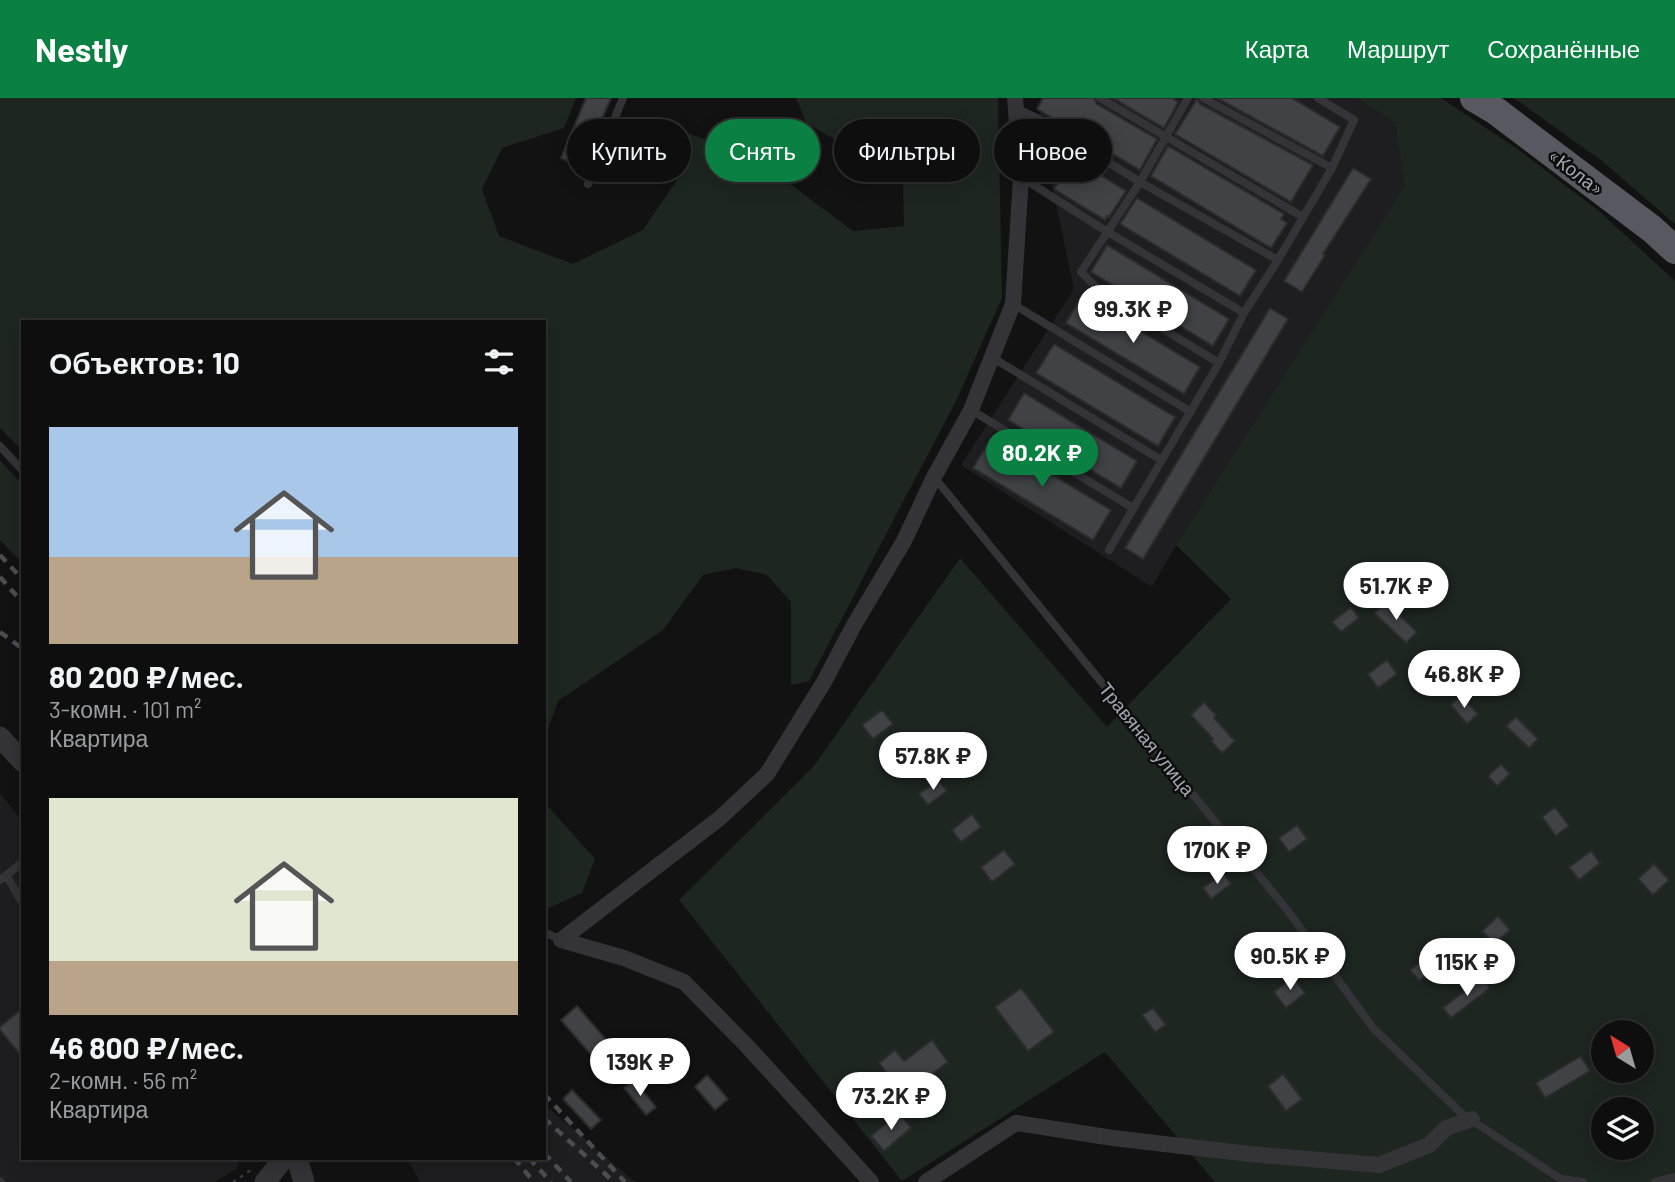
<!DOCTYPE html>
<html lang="ru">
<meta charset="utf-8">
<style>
:root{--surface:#0e0e0e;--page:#171717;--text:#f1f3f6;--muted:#9b9c9e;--line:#2e2e2e;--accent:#0b8043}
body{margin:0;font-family:Barlow,sans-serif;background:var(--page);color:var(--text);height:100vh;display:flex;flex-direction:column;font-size:26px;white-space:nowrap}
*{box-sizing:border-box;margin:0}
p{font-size:23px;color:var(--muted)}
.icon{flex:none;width:38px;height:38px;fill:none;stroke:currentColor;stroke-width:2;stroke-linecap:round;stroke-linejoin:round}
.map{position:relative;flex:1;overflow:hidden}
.drawer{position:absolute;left:21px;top:222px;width:525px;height:840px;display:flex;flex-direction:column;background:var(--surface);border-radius:0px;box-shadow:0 4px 18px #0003,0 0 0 2px var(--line)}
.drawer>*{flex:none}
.top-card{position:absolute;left:567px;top:21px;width:665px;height:63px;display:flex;gap:14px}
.needle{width:46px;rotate:323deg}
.controls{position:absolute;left:1591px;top:922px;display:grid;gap:14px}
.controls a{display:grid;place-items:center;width:63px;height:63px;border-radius:50%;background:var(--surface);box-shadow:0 4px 18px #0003,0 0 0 2px var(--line);font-size:35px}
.price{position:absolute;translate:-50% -60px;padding:0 16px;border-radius:24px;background:#fff;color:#222;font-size:23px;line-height:46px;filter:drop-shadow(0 2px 4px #0008)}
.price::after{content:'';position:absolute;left:50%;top:42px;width:21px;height:16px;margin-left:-10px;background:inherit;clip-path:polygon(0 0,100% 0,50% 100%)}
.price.on{background:var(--accent);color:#fff}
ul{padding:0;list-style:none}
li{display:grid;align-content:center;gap:14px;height:371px;padding:0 28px}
li span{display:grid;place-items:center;height:217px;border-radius:0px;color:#555}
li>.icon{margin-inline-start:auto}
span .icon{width:126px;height:126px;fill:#fffc;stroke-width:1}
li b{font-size:30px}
h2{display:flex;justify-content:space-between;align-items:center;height:84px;padding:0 28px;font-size:30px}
.pill{padding:0 24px;border-radius:32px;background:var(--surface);box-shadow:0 4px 18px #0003,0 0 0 2px var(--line);font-size:24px;line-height:63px}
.pill.on{background:var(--accent);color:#fff}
header{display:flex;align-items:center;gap:42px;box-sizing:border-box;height:98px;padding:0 35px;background:var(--accent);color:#fff}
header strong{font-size:33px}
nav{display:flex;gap:38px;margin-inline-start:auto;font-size:24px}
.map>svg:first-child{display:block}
</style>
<header>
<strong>Nestly</strong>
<nav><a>Карта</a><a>Маршрут</a><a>Сохранённые</a></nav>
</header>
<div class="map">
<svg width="1675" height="1084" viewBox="0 0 1675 1084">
<rect width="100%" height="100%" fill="#121213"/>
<path fill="#1e1e20" d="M1043 0H1356L1395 25 1406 88 1176 447 1152 489 961 367 1074 191 1038 22Z
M0 695 23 724V1060L240 1061 236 1071 215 1084H0Z
M544 1006 635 1084H420L407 1061 544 1060Z"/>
<path fill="#1e2620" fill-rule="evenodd" d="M0 0H576L564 30 502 50 482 91 499 138 573 166 643 132 688 66 634 79 629 61 679 33 746 53 853 133 904 128 903 80 806 25 796 0H998L1002 200 956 303 809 583 791 587V504L767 477 736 470 703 477 663 532 558 603 544 642V224H23V353L0 330Z
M1356 0H1441L1516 50 1599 113 1675 183V1084H1215L1105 954 902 1083 679 802 814 668 960 460 1107 629 1231 501 1176 447 1405 88 1395 25ZM1603 934H1642V973H1603ZM1603 1012H1642V1050H1603Z
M1514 0H1675V126L1602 63Z
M0 362 23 387V466L0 442Z
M544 704 595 761 582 795 544 812Z"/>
<path fill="#414246" stroke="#2c2c2f" stroke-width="2" d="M586 0H611L581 69 561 60Z
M1043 0H1094L1097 6 1157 41 1140 72 1037 11Z
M1113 0H1172L1178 4 1164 30Z
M1217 0H1292L1340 29 1323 58Z
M1197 1 1200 6 1313 67 1291 104 1175 36Z
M1168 48 1284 116 1281 121 1287 125 1271 150 1151 78Z
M1073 60 1126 93 1109 119 1107 118 1105 122 1054 91Z
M1353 70 1371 81 1323 156 1325 157 1302 194 1284 183Z
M1137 100 1256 172 1240 198 1120 126Z
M1107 147 1229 221 1213 248 1091 174Z
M1082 198 1200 269 1184 296 1066 225Z
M1270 210 1288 221 1143 461 1125 450Z
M1054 246 1175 319 1158 348 1036 275Z
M1024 295 1137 363 1121 390 1008 322Z
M991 340 1111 412 1093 442 973 370Z
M1386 504 1417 534 1406 545 1374 515Z
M1351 509 1359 520 1341 534 1332 524Z
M1387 562 1397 576 1378 590 1368 576Z
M1461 597 1478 616 1467 626 1451 607Z
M1204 604 1216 617 1214 620 1235 643 1222 655 1211 643 1213 641 1191 617Z
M882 612 893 626 873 641 862 627Z
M1516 619 1538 641 1529 650 1506 628Z
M1501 666 1510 676 1497 688 1488 678Z
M938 682 947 693 928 707 919 696Z
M1555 709 1569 728 1556 738 1542 719Z
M972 716 981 729 961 744 952 732Z
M1297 727 1307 741 1289 754 1279 740Z
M1004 752 1015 766 992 784 981 769Z
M1591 753 1600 765 1579 782 1569 769Z
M1654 766 1669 782 1653 797 1638 781Z
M1223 775 1231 786 1211 801 1203 790Z
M1498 818 1510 832 1494 846 1482 833Z
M1439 845 1452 858 1419 883 1410 872 1425 861Z
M1293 879 1305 895 1286 910 1274 894Z
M1482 879 1490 890 1451 920 1443 910Z
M1021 890 1054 934 1028 953 995 909Z
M577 908 609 945 593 959 561 922Z
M23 910V960L0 932V929Z
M1153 910 1166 927 1155 934 1142 917Z
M932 942 948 964 904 997 879 965 895 952 904 963Z
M1581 958 1590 973 1545 1000 1536 985Z
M1283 976 1302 1001 1286 1013 1268 988Z
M707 977 728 1001 715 1012 695 989Z
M634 982 656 1009 646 1017 624 990Z
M572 992 601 1022 591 1031 563 1001Z
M899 1015 911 1030 884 1053 871 1038Z"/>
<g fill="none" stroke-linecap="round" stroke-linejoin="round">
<path stroke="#393a3f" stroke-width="2.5" stroke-dasharray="3.5 5" stroke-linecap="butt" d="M544 856 550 851
M233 1084 251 1072"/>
<path stroke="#333338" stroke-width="8" d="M1100 0 1303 119
M1188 0 1140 84 1081 174 1099 192 1219 265
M1203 0 1332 70
M1016 10 1039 21 1140 84 1278 162
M1021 79 1106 133 1244 215
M588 86 623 0
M1013 206 1191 314
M993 260 1161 362
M971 312 1133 410
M0 348 23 373
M934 379 1288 813 1373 930 1462 1016 1561 1081 1583 1084
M1109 452 1219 265 1244 215 1278 162 1332 70 1354 22 1318 0
M6 777 23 806
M0 782 23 764
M544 834 561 842
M0 1083 1 1084
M1655 1084 1675 1079"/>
<path stroke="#333338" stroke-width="16" d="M561 842 720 720 767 676 824 584 854 527 904 443 934 379 971 312 1013 206 1021 79 1015 0
M561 842 624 860 684 884 748 949 871 1084
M926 1084 1016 1025 1113 1040 1250 1056 1379 1067 1429 1047 1446 1030 1472 1021"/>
<path stroke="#333338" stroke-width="21" d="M0 639 23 664
M297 1060 304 1084
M265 1084 284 1060"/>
<path stroke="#575860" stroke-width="28" d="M1474 0 1496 13 1652 131 1675 152"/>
<path stroke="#4c4d53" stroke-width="4.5" stroke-dasharray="9 7" stroke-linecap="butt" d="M0 457 23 482
M0 479 23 505
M0 534 23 551
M544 996 625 1084
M544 1020 614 1084
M544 1055 571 1084
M514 1060 534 1084
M529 1060 551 1084"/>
</g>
<g text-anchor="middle" stroke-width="5" stroke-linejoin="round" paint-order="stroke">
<g font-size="19" fill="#a4a7b3" stroke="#0d0d0e">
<text transform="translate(1576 74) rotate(37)" y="7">«Кола»</text>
<text transform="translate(1147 641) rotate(51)" y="7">Травяная улица</text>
</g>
</g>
</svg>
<div class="controls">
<a><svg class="needle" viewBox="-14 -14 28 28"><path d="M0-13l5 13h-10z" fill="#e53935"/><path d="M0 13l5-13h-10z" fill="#9b9c9e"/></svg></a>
<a><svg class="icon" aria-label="layers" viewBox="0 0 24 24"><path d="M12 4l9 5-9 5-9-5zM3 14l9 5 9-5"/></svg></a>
</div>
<b class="price" style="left:1133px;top:247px">99.3K ₽</b>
<b class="price on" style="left:1042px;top:391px">80.2K ₽</b>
<b class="price" style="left:1396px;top:524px">51.7K ₽</b>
<b class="price" style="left:1464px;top:612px">46.8K ₽</b>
<b class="price" style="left:933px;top:694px">57.8K ₽</b>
<b class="price" style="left:1217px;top:788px">170K ₽</b>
<b class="price" style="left:1290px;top:894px">90.5K ₽</b>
<b class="price" style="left:1467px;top:900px">115K ₽</b>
<b class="price" style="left:640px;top:1000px">139K ₽</b>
<b class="price" style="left:891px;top:1034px">73.2K ₽</b>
<div class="top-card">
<a class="pill">Купить</a>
<a class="pill on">Снять</a>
<a class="pill">Фильтры</a>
<a class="pill">Новое</a>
</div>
<section class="drawer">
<h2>Объектов: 10<svg class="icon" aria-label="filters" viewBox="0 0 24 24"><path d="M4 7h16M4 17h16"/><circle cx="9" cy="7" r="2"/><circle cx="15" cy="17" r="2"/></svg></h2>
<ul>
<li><span style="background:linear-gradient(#a9c7e8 60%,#b9a48a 0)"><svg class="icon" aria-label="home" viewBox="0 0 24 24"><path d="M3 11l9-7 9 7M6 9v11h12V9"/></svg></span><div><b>80 200 ₽/мес.</b><p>3-комн. · 101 m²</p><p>Квартира</p></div></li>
<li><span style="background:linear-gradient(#dfe7d0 75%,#b9a48a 0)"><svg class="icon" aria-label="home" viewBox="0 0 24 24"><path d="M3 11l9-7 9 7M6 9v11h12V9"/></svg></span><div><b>46 800 ₽/мес.</b><p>2-комн. · 56 m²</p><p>Квартира</p></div></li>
</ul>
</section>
</div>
